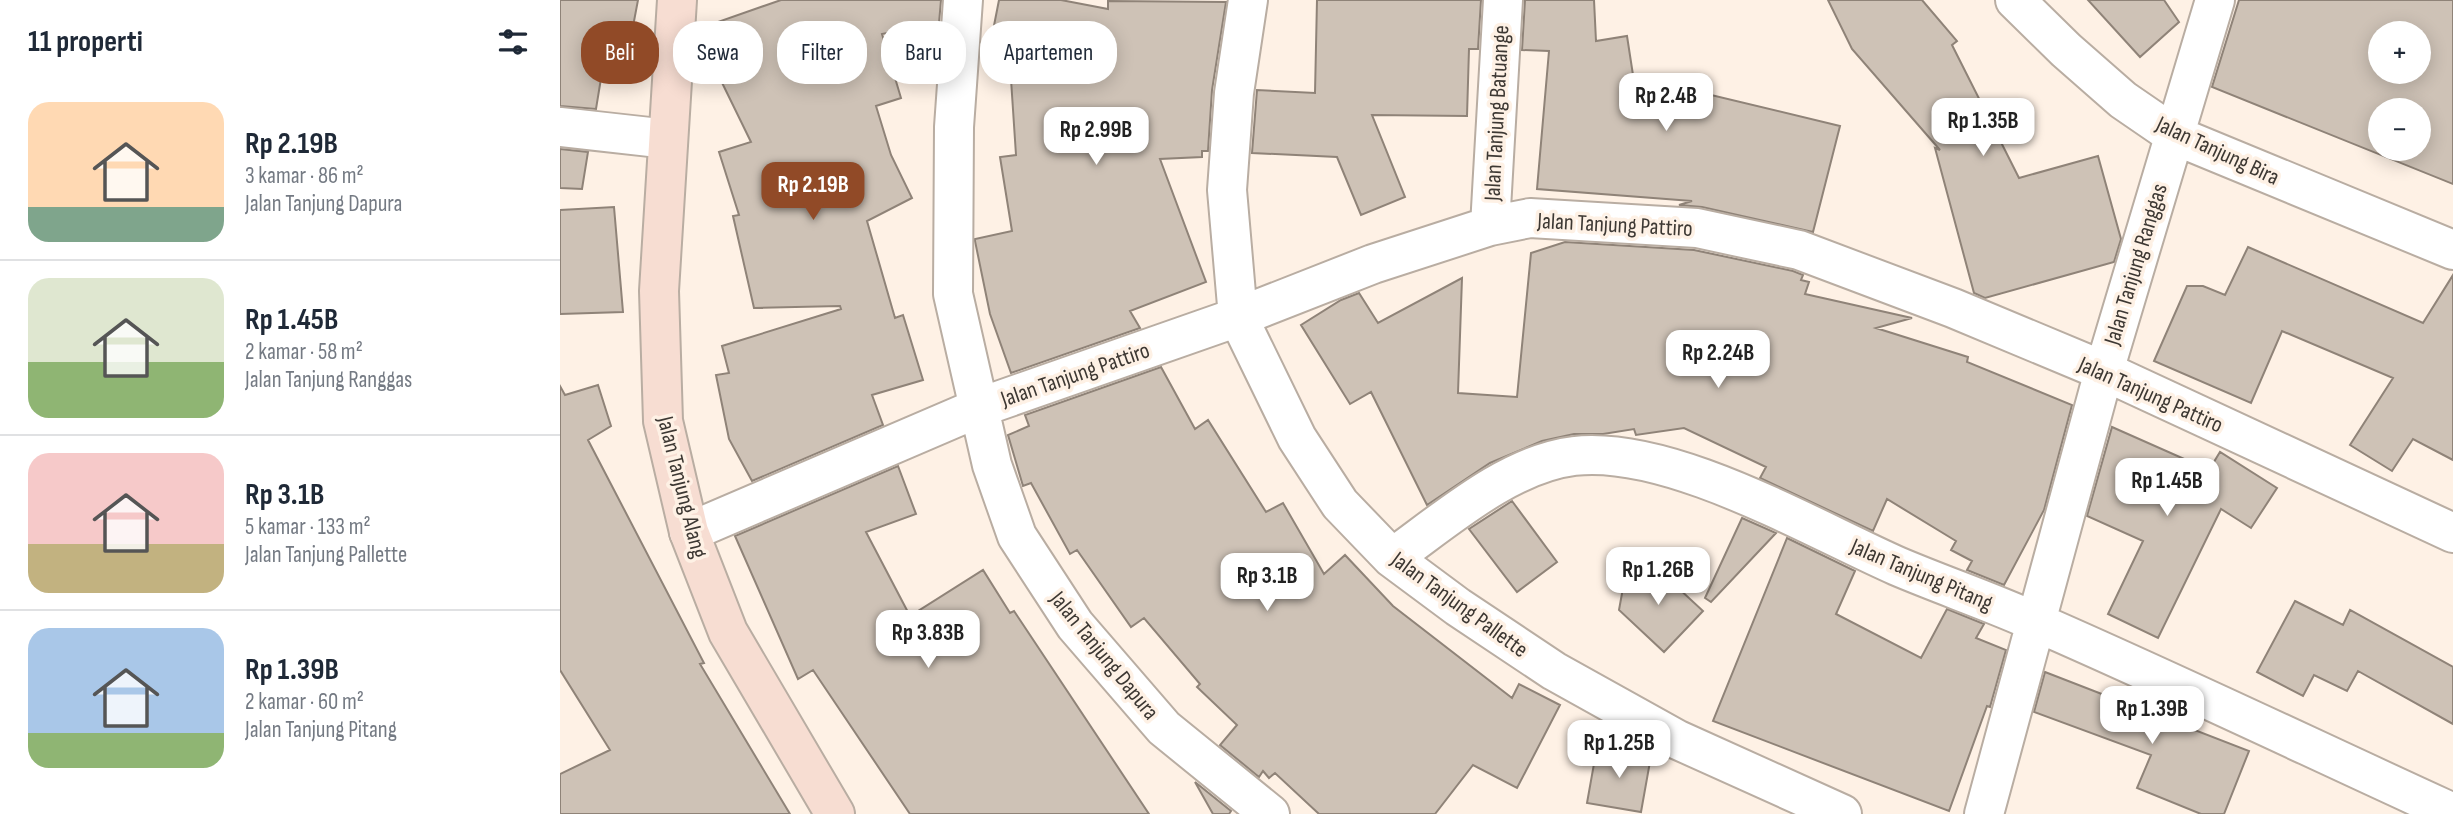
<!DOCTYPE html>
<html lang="id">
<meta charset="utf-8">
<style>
:root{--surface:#fff;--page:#f6f6f7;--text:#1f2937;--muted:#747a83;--line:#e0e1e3;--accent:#914a27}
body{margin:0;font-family:"Sofia Sans Condensed",sans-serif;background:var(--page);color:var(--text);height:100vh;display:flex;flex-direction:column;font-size:26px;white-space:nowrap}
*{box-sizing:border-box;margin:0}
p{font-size:23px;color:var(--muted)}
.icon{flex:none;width:38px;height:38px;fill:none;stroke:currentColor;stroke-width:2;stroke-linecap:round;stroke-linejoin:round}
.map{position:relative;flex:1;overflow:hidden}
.side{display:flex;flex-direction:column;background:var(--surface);width:560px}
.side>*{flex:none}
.banner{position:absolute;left:21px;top:21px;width:665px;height:63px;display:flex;gap:14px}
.tools{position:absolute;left:1808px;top:21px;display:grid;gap:14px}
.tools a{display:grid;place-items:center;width:63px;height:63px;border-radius:50%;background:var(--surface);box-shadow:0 4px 18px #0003;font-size:35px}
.price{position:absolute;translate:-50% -60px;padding:0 16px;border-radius:14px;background:#fff;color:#222;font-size:23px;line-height:46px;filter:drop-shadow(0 2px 4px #0008)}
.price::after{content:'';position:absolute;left:50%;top:42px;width:21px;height:16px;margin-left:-10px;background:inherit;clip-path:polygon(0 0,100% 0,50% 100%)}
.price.active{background:var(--accent);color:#fff}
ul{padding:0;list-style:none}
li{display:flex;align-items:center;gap:21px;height:175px;padding:0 28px}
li+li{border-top:2px solid var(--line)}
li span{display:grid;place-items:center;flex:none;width:196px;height:140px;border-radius:21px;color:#555}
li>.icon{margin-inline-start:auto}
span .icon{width:84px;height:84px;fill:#fffc;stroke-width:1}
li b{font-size:30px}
h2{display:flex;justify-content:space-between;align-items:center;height:84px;padding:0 28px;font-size:30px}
.tag{padding:0 24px;border-radius:28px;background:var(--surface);box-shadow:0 4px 18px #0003;font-size:24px;line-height:63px}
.tag.active{background:var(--accent);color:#fff}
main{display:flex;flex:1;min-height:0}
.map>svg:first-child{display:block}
</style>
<main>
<section class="side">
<h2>11 properti<svg class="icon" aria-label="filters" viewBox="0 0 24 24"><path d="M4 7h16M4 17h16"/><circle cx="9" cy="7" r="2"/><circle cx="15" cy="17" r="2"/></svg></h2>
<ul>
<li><span style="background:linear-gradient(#ffd9b3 75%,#7fa58c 0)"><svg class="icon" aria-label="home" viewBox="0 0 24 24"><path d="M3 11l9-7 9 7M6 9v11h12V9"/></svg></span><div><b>Rp 2.19B</b><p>3 kamar · 86 m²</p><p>Jalan Tanjung Dapura</p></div></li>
<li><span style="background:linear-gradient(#dfe7d0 60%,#8fb573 0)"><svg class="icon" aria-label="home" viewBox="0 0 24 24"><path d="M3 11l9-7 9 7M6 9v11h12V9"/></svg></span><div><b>Rp 1.45B</b><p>2 kamar · 58 m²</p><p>Jalan Tanjung Ranggas</p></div></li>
<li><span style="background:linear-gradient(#f6c9c9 65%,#c2b280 0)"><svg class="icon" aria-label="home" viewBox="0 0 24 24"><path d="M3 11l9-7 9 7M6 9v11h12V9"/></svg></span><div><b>Rp 3.1B</b><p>5 kamar · 133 m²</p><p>Jalan Tanjung Pallette</p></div></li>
<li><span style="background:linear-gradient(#a9c7e8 75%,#8fb573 0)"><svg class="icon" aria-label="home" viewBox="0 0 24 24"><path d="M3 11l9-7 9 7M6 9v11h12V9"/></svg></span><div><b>Rp 1.39B</b><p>2 kamar · 60 m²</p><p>Jalan Tanjung Pitang</p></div></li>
</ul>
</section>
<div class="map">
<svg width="1893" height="814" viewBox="0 0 1893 814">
<rect width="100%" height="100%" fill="#fef1e5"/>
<path fill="#cec2b6" stroke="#8f8378" stroke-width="2" fill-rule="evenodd" d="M0 0H78L67 58 45 54 36 109 0 106Z
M221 0H381L379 23 322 34 341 98 316 106 331 155 352 198 307 221 335 318 343 315 363 380 312 395 323 425 192 481 169 439 156 375 169 373 162 346 281 309 280 306 194 308 173 216 179 215 159 152 191 142 147 52 160 46 152 24Z
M439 0H501L548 9V1L666 2 652 90 648 151H642V157L600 159 646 282 570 311 580 328 451 373 430 314 415 241V239L452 231 440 157 456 155 449 49 430 46Z
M757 0H921L918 49H909L907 116 812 115 845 197 801 215 777 157 692 153 697 90 755 93Z
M965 0H1034L1036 41 1067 36 1077 101 1147 94 1280 126 1253 232 1142 207 1119 205 1132 201 977 189 989 51 962 50Z
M1268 0H1362L1397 41 1392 45 1459 178 1538 156 1561 239 1554 262 1425 298 1414 293 1375 148 1380 150 1292 49Z
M1528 0H1604L1619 22 1580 57Z
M1679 0H1893V184L1652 87ZM1820 33H1858V72H1820ZM1820 110H1858V149H1820Z
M0 149 28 152 22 189 0 188Z
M54 207 63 312 0 314V210Z
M1005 242 1134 250 1233 271 1243 275 1241 280 1249 282 1245 294 1352 318 1316 328 1408 357 1407 362 1512 405 1484 510 1444 585 1407 570 1412 561 1391 550 1396 541 1327 499 1313 531 1200 478 1206 467 1124 428 1076 435 1074 429 1043 434H1014L982 441 930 463 867 505 811 392 790 404 741 325 781 300 799 293 818 323 902 278 898 393 957 397 971 253Z
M1688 247 1863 323 1893 275V460L1853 439 1832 471 1790 445 1833 378 1722 331 1691 403 1594 361 1627 286H1643L1665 295Z
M601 367 635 429 648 420 706 512 723 503 764 574 785 555 833 606 952 698 959 684 1000 705 957 788 913 765 875 814H759L715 773 709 778 703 771 699 777 660 745 677 725 637 687 640 684 584 618 571 627 517 550 510 554 471 483 463 486 448 435 469 426 465 415Z
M38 385 51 426 28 440 144 663 140 664 230 814H0V774L50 750 0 670V386L5 395Z
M1552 427 1649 470 1660 452 1717 488 1691 528 1661 509 1598 638 1548 614 1583 541 1527 516Z
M338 466 356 514 306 532 350 616 423 570 450 613 454 611 589 814H350L253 670 238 679 175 536Z
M952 501 997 562 957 592 909 529Z
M1182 518 1216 533 1151 602 1145 598Z
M1227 538 1295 571 1276 614 1361 658 1387 609 1424 624 1416 638 1446 650 1430 707 1427 706 1389 811 1153 721Z
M1089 561 1143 611 1104 652 1059 610 1063 588Z
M1735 601 1783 625 1790 610 1893 667V724L1798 671 1787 691 1754 675 1743 696 1697 672Z
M1485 672 1689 751 1664 814H1641L1577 788 1591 755 1474 712Z
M1037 747 1091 756 1081 812 1027 803Z
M635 782 671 811 669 814H653Z"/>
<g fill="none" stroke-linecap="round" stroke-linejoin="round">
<defs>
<path id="street" d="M403 0 394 127 393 294 432 465 457 536 515 625 604 728 710 814
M688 0 674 93 667 190 678 317 737 438 780 504 832 558 898 607 994 671 1118 740 1282 814
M1455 0 1506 50 1563 100 1614 135 1893 250
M0 127 108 139
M930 226 943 0
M129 532 418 408 678 317 813 264 930 226 970 218 1137 228 1239 250 1393 308 1544 371 1893 533
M832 558C884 521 948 464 1014 456 1110 445 1249 527 1337 566 1384 586 1432 602 1478 623 1618 684 1755 750 1893 813
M1424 814 1544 371 1655 0"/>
<path id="secondary" d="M117 0 99 291 103 421 129 532 168 632 275 814"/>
</defs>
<use href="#street" stroke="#b9ada2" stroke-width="42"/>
<use href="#secondary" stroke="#b9ada2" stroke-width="42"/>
<use href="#street" stroke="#fff" stroke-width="38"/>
<use href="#secondary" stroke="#f7ddd2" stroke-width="38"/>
</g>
<g text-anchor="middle" stroke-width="7" stroke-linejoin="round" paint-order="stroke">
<g font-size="23" fill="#3d3833" stroke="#fef1e5">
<text transform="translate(936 113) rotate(-87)" y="8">Jalan Tanjung Batuange</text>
<text transform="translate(1658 150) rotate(25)" y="8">Jalan Tanjung Bira</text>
<text transform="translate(1055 224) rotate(3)" y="8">Jalan Tanjung Pattiro</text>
<text transform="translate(1575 264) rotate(-73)" y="8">Jalan Tanjung Ranggas</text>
<text transform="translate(515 374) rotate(-19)" y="8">Jalan Tanjung Pattiro</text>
<text transform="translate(1591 394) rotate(24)" y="8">Jalan Tanjung Pattiro</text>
<text transform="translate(123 487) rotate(76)" y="8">Jalan Tanjung Alang</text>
<text transform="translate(1362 574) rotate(23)" y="8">Jalan Tanjung Pitang</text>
<text transform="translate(900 604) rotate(36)" y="8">Jalan Tanjung Pallette</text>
<text transform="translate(545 655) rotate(51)" y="8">Jalan Tanjung Dapura</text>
</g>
</g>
</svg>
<div class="tools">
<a>+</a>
<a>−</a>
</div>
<b class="price" style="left:1106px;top:133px">Rp 2.4B</b>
<b class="price" style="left:1423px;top:158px">Rp 1.35B</b>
<b class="price" style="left:536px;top:167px">Rp 2.99B</b>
<b class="price active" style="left:253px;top:222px">Rp 2.19B</b>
<b class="price" style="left:1158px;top:390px">Rp 2.24B</b>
<b class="price" style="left:1607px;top:518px">Rp 1.45B</b>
<b class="price" style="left:1098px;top:607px">Rp 1.26B</b>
<b class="price" style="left:707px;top:613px">Rp 3.1B</b>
<b class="price" style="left:368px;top:670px">Rp 3.83B</b>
<b class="price" style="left:1592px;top:746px">Rp 1.39B</b>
<b class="price" style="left:1059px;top:780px">Rp 1.25B</b>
<div class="banner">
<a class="tag active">Beli</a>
<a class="tag">Sewa</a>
<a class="tag">Filter</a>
<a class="tag">Baru</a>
<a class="tag">Apartemen</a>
</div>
</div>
</main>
